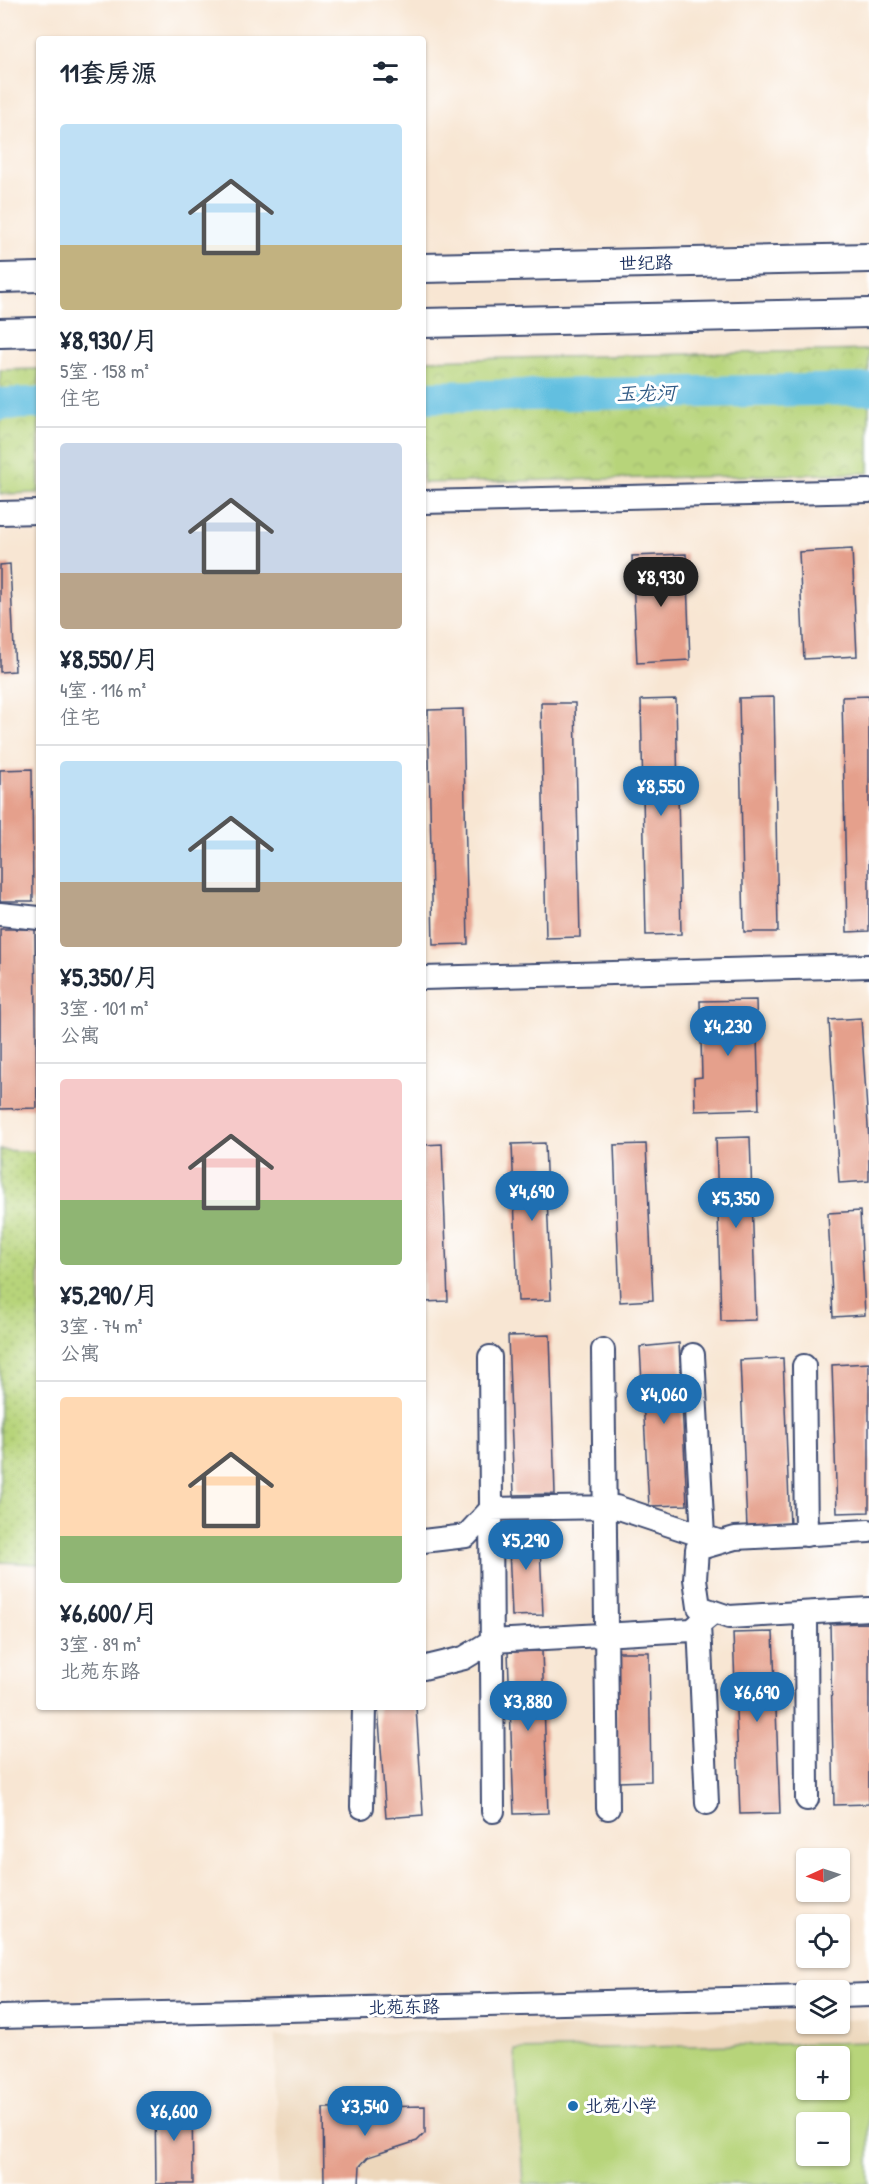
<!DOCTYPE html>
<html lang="zh">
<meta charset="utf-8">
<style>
:root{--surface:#fff;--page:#f2f2f3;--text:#1f2937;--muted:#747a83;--line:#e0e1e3;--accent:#1f6fb2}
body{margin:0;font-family:"Patrick Hand","LXGW WenKai TC",sans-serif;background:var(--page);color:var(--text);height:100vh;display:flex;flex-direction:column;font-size:22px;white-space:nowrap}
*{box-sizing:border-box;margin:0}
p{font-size:20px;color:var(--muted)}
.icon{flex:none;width:33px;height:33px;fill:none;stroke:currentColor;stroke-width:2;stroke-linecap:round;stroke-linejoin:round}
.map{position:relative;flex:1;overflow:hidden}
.panel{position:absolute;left:36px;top:36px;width:390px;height:1674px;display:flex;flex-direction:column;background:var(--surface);border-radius:6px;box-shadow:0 2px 4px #0004}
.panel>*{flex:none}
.needle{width:39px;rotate:267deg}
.tools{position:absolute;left:796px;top:1848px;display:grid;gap:12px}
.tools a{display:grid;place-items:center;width:54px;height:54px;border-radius:6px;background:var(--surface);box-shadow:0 2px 4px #0004;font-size:30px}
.price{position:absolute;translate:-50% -51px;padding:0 14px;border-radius:21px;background:var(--accent);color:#fff;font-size:20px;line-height:39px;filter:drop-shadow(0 2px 3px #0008)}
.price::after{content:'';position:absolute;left:50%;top:36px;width:18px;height:14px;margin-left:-9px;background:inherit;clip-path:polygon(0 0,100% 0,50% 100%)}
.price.selected{background:#222;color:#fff}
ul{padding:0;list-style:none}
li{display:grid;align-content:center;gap:12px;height:318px;padding:0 24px}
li+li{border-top:2px solid var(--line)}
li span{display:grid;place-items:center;height:186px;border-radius:6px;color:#555}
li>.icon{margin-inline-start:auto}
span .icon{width:108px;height:108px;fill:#fffc;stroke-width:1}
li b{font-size:26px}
h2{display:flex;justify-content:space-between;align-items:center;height:72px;padding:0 24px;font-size:26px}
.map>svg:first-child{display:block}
</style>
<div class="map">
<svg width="869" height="2184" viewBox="0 0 869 2184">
<defs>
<pattern id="grass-dots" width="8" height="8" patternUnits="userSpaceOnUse" patternTransform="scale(1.5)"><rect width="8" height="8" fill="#b7d47a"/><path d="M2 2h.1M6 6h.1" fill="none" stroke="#9db66c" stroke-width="1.8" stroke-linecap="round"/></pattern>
<pattern id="park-crowns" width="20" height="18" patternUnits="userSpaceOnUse" patternTransform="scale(1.5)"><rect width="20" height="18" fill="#b7d47a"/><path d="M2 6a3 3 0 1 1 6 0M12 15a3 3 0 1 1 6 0" fill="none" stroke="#9db66c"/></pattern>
</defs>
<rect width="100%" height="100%" fill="#fff"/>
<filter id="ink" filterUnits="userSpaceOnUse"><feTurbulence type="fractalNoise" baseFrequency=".0167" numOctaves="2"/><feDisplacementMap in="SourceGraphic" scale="12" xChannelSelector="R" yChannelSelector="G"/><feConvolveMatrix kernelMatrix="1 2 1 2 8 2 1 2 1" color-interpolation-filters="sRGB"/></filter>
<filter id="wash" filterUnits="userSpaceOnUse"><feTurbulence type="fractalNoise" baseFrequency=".008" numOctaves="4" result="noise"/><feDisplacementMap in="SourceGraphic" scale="24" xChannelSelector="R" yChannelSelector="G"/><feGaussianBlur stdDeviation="1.35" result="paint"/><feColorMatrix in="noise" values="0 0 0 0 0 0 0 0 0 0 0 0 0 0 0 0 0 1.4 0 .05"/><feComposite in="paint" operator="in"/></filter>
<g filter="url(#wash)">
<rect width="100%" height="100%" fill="#f8e6d3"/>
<path fill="#edd7bb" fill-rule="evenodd" d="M869 2019V2184H278L275 2036 807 2021V2024H840V2020ZM807 2056H840V2090H807ZM807 2122H840V2156H807Z"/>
<path fill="url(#grass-dots)" stroke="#69826c" stroke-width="1.5" d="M0 1150 39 1152V1564L0 1562Z"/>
<path fill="url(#park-crowns)" stroke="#69826c" stroke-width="1.5" d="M869 350V473L423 483V360Z
M39 369V493L0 494V370Z"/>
<path fill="#b7d47a" stroke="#69826c" stroke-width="1.5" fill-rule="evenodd" d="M869 2042V2184H523L515 2050ZM807 2056H840V2090H807ZM807 2122H840V2156H807Z"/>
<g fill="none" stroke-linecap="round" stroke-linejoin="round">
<path stroke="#62bfe0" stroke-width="32" d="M423 397 869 389
M0 404 39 403"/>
</g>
<g id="blocks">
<path fill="#e5a08c" d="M852 549 857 656 804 659 799 552Z
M686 554 690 660 637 663 632 556Z
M10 564 15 671 0 672V565Z
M869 696V931L847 932 842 697Z
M774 697 778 932H744L739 698Z
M676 699 681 934 646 935 641 700Z
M541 703H575L580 937 546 938Z
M463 709 468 944 433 945 428 710Z
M32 769 33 901H0V770Z
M0 929H35L37 1108 0 1109Z
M756 1000 759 1109 695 1111 694 1078 702 1077 700 1001Z
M861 1018 869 1141V1181L839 1183 829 1020Z
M750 1137 756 1320 721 1321 716 1138Z
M545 1143 551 1300 518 1301 512 1144Z
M442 1144 448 1301 423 1302V1145Z
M646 1144 653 1300 620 1302 614 1145Z
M860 1211 865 1315 833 1317 828 1213Z
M550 1335 555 1494 514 1495 508 1336Z
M679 1343 687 1505 649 1506 640 1347Z
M783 1358 790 1526 747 1528 740 1360Z
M869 1363V1512L837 1513 832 1365Z
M539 1525 543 1615 512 1616 508 1526Z
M869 1623V1804L834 1805 830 1624Z
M773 1632 780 1813 740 1814 733 1633Z
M542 1651 548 1813 514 1814 508 1652Z
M615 1652H649L651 1781 617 1782Z
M378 1707H416L423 1815 386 1818Z
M155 2101H192L193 2184H156Z
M425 2106V2133L417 2141 368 2157 360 2166 359 2184H324L323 2108Z"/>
</g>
</g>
<g filter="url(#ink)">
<use href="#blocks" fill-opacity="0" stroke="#3c4a70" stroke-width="1.5"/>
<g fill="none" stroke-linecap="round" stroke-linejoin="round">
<defs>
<path id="minor" d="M423 502 869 491
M0 513 39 512
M0 914 39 918
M423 978 869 966
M603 1350 608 1808
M693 1355 703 1536
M490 1357 493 1811
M804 1366 806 1535
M869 1531 735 1538 697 1549 695 1579 699 1607 729 1617 869 1609
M423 1541 466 1536 491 1509 616 1507 721 1542
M806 1613 807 1799
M699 1624 707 1803
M423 1668 464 1658 492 1641 692 1630 714 1612
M362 1807 364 1707
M840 1996 869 1995
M0 2017 807 1997"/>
<path id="major" d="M423 268 869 258
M0 278 39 277
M423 323 869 313
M0 333 39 332"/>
</defs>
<use href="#minor" stroke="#3c4a70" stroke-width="26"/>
<use href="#major" stroke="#3c4a70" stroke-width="32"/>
<use href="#minor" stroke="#fff" stroke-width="22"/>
<use href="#major" stroke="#fff" stroke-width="28"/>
</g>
</g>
<circle fill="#1f6fb2" stroke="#fff" stroke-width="2" cx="573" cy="2106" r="6"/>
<g text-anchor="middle" stroke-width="6" stroke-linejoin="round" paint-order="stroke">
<g font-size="18" fill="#1b2f5e" stroke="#fff">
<text transform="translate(646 263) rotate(-1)" y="6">世纪路</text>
<text transform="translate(404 2007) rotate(-1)" y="6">北苑东路</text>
</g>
<g font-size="18" fill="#1b2f5e" stroke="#fff" text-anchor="start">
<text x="585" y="2112">北苑小学</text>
</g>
<g font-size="20" font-style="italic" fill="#305a85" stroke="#fff">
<text transform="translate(646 393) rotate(-1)" y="7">玉龙河</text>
</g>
</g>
</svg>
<div class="tools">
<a><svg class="needle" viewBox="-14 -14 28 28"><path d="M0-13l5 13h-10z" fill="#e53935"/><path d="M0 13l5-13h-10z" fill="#747a83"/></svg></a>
<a><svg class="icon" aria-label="locate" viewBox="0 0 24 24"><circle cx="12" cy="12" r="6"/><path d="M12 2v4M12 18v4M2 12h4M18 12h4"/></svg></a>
<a><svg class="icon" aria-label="layers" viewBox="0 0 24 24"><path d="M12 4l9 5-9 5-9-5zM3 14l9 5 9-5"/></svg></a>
<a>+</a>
<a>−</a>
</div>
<b class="price selected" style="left:661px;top:608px">¥8,930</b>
<b class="price" style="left:661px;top:817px">¥8,550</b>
<b class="price" style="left:728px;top:1057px">¥4,230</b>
<b class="price" style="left:532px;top:1222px">¥4,690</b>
<b class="price" style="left:736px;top:1229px">¥5,350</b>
<b class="price" style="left:664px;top:1425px">¥4,060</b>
<b class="price" style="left:526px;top:1571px">¥5,290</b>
<b class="price" style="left:757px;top:1723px">¥6,690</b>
<b class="price" style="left:528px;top:1732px">¥3,880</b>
<b class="price" style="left:365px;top:2137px">¥3,540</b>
<b class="price" style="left:174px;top:2142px">¥6,600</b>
<section class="panel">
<h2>11套房源<svg class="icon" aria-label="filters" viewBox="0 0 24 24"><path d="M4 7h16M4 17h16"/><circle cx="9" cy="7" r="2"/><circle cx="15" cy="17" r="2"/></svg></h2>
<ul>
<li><span style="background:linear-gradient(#bfe0f5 65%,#c2b280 0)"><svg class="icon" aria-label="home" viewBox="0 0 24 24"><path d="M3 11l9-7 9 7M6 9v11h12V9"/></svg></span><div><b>¥8,930/月</b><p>5室 · 158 m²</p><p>住宅</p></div></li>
<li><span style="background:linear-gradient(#c9d6e8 70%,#b9a48a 0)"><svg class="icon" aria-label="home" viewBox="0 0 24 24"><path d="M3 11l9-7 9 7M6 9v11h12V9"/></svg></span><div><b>¥8,550/月</b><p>4室 · 116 m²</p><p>住宅</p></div></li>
<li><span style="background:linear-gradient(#bfe0f5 65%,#b9a48a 0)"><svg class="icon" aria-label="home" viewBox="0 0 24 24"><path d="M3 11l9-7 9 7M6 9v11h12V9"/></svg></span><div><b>¥5,350/月</b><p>3室 · 101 m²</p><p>公寓</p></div></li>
<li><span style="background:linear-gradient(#f6c9c9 65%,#8fb573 0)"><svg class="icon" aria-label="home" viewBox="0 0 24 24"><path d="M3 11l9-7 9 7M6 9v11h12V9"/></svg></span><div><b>¥5,290/月</b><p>3室 · 74 m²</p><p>公寓</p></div></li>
<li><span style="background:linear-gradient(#ffd9b3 75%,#8fb573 0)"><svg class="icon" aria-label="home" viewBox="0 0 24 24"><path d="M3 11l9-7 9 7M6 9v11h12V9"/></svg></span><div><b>¥6,600/月</b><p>3室 · 89 m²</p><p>北苑东路</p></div></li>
</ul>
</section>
</div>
